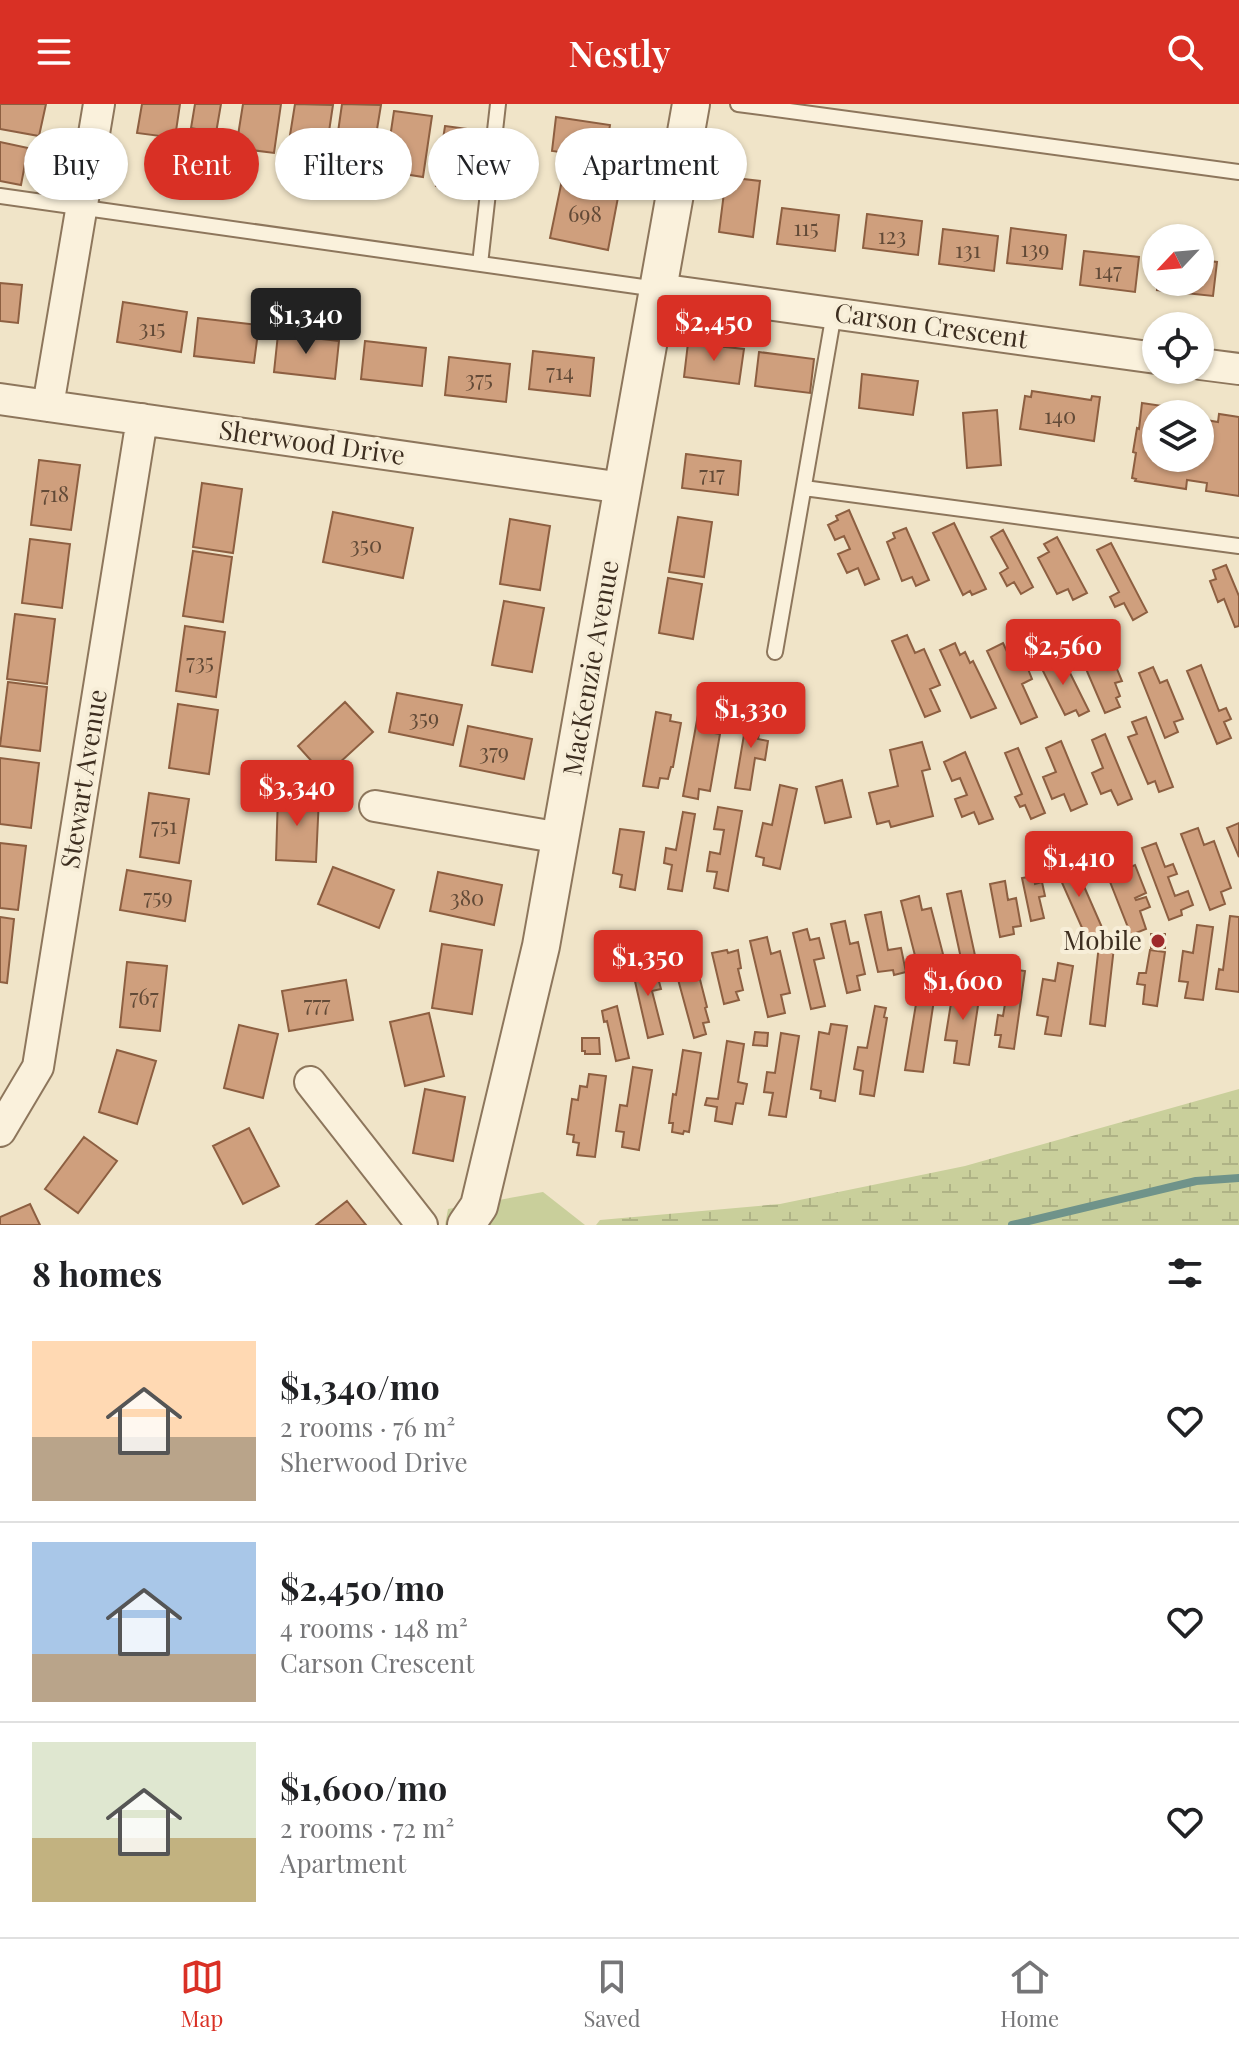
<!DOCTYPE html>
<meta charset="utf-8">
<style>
:root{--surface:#fff;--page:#f2f2f2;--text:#202124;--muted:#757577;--line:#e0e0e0;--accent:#d93025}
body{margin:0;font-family:"Playfair Display",serif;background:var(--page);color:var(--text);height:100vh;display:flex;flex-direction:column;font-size:30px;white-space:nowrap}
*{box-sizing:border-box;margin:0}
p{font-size:26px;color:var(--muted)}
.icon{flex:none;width:44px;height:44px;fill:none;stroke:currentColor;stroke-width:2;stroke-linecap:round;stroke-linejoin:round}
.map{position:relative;height:1121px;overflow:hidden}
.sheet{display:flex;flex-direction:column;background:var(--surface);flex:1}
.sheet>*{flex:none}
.banner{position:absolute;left:24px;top:24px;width:800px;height:72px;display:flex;gap:16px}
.needle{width:52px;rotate:244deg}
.fabs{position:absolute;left:1142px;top:120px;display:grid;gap:16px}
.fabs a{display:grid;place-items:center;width:72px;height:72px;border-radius:50%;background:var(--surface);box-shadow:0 2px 6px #0004;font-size:40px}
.price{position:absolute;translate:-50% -68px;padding:0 18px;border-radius:8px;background:var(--accent);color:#fff;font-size:26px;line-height:52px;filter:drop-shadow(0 2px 4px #0008)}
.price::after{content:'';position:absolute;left:50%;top:48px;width:24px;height:18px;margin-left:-12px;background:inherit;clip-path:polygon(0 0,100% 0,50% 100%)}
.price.active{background:#222;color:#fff}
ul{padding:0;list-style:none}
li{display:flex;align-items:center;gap:24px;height:200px;padding:0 32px}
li+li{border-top:2px solid var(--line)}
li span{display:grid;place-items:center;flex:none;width:224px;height:160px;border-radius:0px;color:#555}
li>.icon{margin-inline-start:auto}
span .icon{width:96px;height:96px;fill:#fffc;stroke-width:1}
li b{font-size:34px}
h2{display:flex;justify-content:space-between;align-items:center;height:96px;padding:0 32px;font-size:34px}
.tag{padding:0 28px;border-radius:36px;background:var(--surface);box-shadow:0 2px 6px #0004;font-size:28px;line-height:72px}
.tag.active{background:var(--accent);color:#fff}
header{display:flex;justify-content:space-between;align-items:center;height:104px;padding:0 32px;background:var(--accent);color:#fff;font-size:36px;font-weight:600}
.tabs{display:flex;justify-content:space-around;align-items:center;height:112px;border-top:2px solid var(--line);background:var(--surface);font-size:22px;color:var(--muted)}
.tabs a{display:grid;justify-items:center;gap:4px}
.tabs .active{color:var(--accent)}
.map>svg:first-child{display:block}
</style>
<header><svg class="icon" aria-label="menu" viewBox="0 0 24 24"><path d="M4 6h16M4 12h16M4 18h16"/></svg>Nestly<svg class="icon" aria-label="search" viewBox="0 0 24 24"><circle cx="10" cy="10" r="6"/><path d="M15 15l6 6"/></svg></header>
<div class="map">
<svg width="1239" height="1121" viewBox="0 0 1239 1121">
<defs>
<pattern id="wetland-marsh" width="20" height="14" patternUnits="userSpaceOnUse" patternTransform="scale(2)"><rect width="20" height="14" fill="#c9cf9b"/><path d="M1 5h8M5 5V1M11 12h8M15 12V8" fill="none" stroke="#aeb285"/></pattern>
</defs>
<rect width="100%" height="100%" fill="#f0e4c8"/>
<path fill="#c9cf9b" d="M543 1088 585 1121H445L448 1105Z"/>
<path fill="url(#wetland-marsh)" d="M1239 985V1121H596L600 1116 780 1100 965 1062Z"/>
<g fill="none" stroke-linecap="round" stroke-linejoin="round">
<path stroke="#6f938a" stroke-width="8" d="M1012 1121 1196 1077 1239 1074"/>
</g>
<path fill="#cf9f7d" stroke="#8d5f41" stroke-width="2" d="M0 0H46L39 32 0 25Z
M142 0H180L175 34 137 29Z
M195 0H221L216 29 191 24Z
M243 0H281L274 49 236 44Z
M295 0 333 1 324 61 286 56Z
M342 0 381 1 371 62 334 56Z
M394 7 432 12 423 73 385 67Z
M556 13 610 21 605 54 552 47Z
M445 22 483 27 474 88 436 82Z
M0 38 28 44 21 81 0 77Z
M726 73 760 77 753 133 719 128Z
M562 76 619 88 608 146 550 134Z
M782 104 839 111 835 147 777 140Z
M867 110 922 117 918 151 863 144Z
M1011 124 1066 131 1062 165 1007 159Z
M943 125 998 132 994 167 939 160Z
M1084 147 1139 153 1135 188 1080 181Z
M1200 156 1217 158 1213 192 1157 186 1158 178H1200Z
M0 179 22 181 18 219 0 217Z
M123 198 187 208 181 248 117 238Z
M198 214 259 221 254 259 194 252Z
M278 230 339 237 335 275 274 268Z
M365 237 426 244 422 282 361 275Z
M688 239 744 245 739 280 684 273Z
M533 247 594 254 590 292 529 285Z
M759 248 814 255 810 289 755 282Z
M449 253 510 260 506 298 445 291Z
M862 270 918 277 913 311 859 304Z
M1032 287 1091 296 1092 292 1100 293 1094 337 1020 325 1025 292 1031 293Z
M1142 299 1196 307 1195 310H1156V354H1200V315L1218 318 1219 310 1239 313V392L1206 387 1207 379 1187 376 1186 385 1135 377 1136 375 1132 374 1136 349 1133 348 1137 324 1139 325Z
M997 306 1001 361 967 364 963 309Z
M686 350 741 357 738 391 682 384Z
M39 356 80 361 71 426 31 421Z
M202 379 242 385 233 449 193 443Z
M849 406 879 475 865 481 858 464 847 469 838 450 850 445 844 432 835 436 828 421 838 416 836 412Z
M333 408 413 424 403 474 323 458Z
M678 413 712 418 704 473 669 468Z
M510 415 550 422 540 486 500 480Z
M954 419 986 485 972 491 970 487 963 491 933 429Z
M906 424 929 476 916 482 912 473 902 477 887 438 895 434 893 429Z
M1003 426 1033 483 1021 490 1014 478 1007 482 1000 469 1008 464 991 433Z
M1057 433 1087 489 1073 496 1068 485 1057 490 1038 454 1049 448 1044 440Z
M30 435 70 440 62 504 22 499Z
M1111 439 1147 508 1133 516 1124 499 1115 503 1110 493 1119 488 1097 446Z
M193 447 232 453 223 518 183 512Z
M1226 461 1239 492V522L1235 523 1224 495 1218 498 1210 477 1216 475 1213 466Z
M668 474 702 480 693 535 659 529Z
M504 497 544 504 532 568 492 561Z
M15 510 55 515 47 580 7 575Z
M185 522 225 528 216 593 176 587Z
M907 531 915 549 924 545 940 581 930 585 940 607 925 613 892 537Z
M955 539 960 551 965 548 970 559 973 557 996 604 971 614 940 546Z
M1003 539 1015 565 1026 560 1032 575 1022 580 1037 613 1021 620 987 547Z
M1050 548 1063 573 1070 569 1089 607 1079 612 1076 606 1065 611 1037 555Z
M1097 552 1098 556 1104 553 1105 556 1112 553 1122 577 1115 579 1120 592 1116 594 1120 603 1105 609 1083 558Z
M1201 561 1219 607 1226 604 1231 615 1224 618 1231 634 1217 640 1187 567Z
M1153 563 1160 579 1167 576 1183 615 1174 618 1178 628 1165 634 1139 569Z
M8 578 47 583 40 647 0 642Z
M397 589 462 601 453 641 389 628Z
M345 598 373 628 325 672 298 642Z
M178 600 218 606 209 670 169 664Z
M748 607 763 609 758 635 768 637 765 656 755 654 750 686 735 684Z
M656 608 671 611 670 617 681 619 673 663H671L668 675 660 674 658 684 643 682Z
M698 611 711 613 708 628 720 630 710 687 699 685 698 695 683 692Z
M1146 613 1173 683 1159 688 1155 677 1148 680 1128 633 1137 630 1132 618Z
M468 622 532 635 524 675 460 662Z
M1105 630 1132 695 1118 701 1111 686 1101 690 1092 669 1103 664 1092 636Z
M1061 637 1087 700 1071 707 1064 690 1052 695 1043 673 1056 668 1046 644Z
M922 638 930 665 922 667 933 712 891 723 889 717 877 720 869 689 898 682 890 646Z
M1018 644 1045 709 1031 715 1025 701 1020 703 1015 693 1022 690 1005 649Z
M965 648 993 715 979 720 974 708 962 713 955 695 967 691 960 674 952 677 944 658Z
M0 654 39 659 31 724 0 720Z
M842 676 851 713 825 719 816 683Z
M780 681 797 685 780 765 763 761 764 754 756 752 763 719 772 721Z
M149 689 189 695 179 759 140 753Z
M278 691 319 693 316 758 276 756Z
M718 703 742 707 728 787 714 784 717 768 707 767 710 748 720 750 724 726 714 725Z
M683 708 695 710 682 787 668 785 672 761 664 759 666 744 676 746Z
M1239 719V753L1227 724Z
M1198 724 1204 741 1214 737 1231 784 1221 788 1225 800 1210 806 1181 730Z
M620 725 644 728 635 786 620 783 622 771 613 769Z
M0 739 26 742 18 806 0 804Z
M1156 739 1165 763 1173 760 1177 770 1168 773 1175 792 1188 787 1193 801 1181 806 1182 811 1169 816 1142 744Z
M1117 749 1124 766 1135 761 1146 789 1135 794 1136 796 1146 793 1150 803 1140 807 1146 825 1131 831 1101 755Z
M1072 755 1104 828 1087 835 1055 763Z
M333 763 394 786 379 824 318 800Z
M127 766 191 777 185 817 120 806Z
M438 768 502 781 494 821 430 807Z
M1034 772 1035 780 1042 778 1045 792 1039 793 1044 814 1031 817 1022 774Z
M1005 777 1008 796 1016 794 1021 822 1013 823 1014 830 1000 833 990 780Z
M961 787 976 856 962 859 947 790Z
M919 792 922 806 931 804 943 850 934 853 939 870 921 875 901 797Z
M881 808 888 846 901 844 906 868 894 871 893 866 878 868 865 811Z
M1230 812 1239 813V888L1216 885 1219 865 1223 866Z
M0 813 14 815 7 879 0 878Z
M845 817 850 840 858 838 865 870 857 872 860 886 847 889 831 820Z
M1197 821 1213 823 1203 896 1185 894 1188 878 1179 877 1183 847 1193 849Z
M807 825 810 836 819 834 824 854 814 856 825 902 811 905 793 829Z
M1151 830H1165V844H1151Z
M767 833 771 850 780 847 790 889 781 891 785 909 768 913 750 837Z
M442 840 482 846 472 910 432 904Z
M1099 841 1114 843 1105 922 1090 920Z
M727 846 728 849 738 846 741 864 738 865 743 886 736 888 739 896 724 900 712 849Z
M1150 846 1165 848 1157 902 1143 900 1145 881 1137 880 1139 869H1146Z
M694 852 707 903 705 904 709 918 703 919 706 930 694 934 673 857Z
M645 857 649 872 657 870 661 885 652 887 663 930 648 934 631 860Z
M127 858 167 862 160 927 120 923Z
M1058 859 1073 862 1061 932 1045 930 1048 913 1037 911 1043 875 1055 877Z
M1010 865 1025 867 1014 945 999 943 1001 931H995L998 911 1003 912 1005 900 993 898 994 882 1007 883Z
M346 876 353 916 289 927 282 887Z
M966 880 981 882 969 961 954 959 957 937 945 936 953 887 964 889Z
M917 894 934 896 923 968 905 966Z
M617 902 629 954 616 957 607 917 604 918 602 907Z
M875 902 886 904 884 913 887 914 874 992 860 990 863 967 854 965 858 943 867 944Z
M429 909 444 972 405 982 390 918Z
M831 920 847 922 835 997 820 994 821 987 811 985 819 928 829 930Z
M239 921 278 930 263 994 224 984Z
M755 928 768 929 767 942 753 941Z
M781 929 799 932 786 1013 769 1011 773 989 764 988 767 968 775 969Z
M582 934H599L600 950H585V947H582Z
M727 937 744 940 738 978 747 980 743 1000 736 999 732 1020 715 1017 717 1003 705 1001 707 994 718 995Z
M117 946 156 957 137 1020 99 1008Z
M683 946 701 949 689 1028 684 1027 683 1030 672 1028 673 1019H669L673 990 676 991Z
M633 963 652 966 639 1046 622 1043 624 1028 616 1027 620 1001 627 1002Z
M589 970 606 972 595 1053 577 1051 579 1039 573 1038 574 1031 567 1030 572 995 578 996 580 982 587 983Z
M425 985 465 993 453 1057 413 1049Z
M249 1024 279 1082 243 1100 213 1042Z
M84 1033 117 1057 78 1109 45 1085Z
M347 1097 366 1121H316Z
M30 1100 40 1121H0V1113Z"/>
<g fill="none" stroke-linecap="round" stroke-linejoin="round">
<defs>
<path id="service" d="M738 0 1239 68
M0 92 657 185
M480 160 498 0
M804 384 1239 442
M775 548 834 209"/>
<path id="minor" d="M658 185 1156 254
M1200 260 1239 265
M0 295 623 384
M48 302 99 0
M375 702 561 734
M310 978 422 1121
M0 1027 38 963 142 315"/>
<path id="tertiary" d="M466 1121 479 1102 541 842 691 0"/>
</defs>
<use href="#service" stroke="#8d765c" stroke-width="18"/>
<use href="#minor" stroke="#8d765c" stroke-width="34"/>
<use href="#tertiary" stroke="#8d765c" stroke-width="40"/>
<use href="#service" stroke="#faf1dc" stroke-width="14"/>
<use href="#minor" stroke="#faf1dc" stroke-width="30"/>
<use href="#tertiary" stroke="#faf1dc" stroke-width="36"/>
</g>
<circle fill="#9e2a2b" stroke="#f7eed8" stroke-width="3" cx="1158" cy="837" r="8"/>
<g text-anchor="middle" stroke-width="8" stroke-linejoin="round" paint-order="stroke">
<g font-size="22" fill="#624a37">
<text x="585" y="118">698</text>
<text x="806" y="132">115</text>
<text x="892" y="140">123</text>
<text x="1035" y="153">139</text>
<text x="968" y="154">131</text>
<text x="1108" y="175">147</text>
<text x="152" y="232">315</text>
<text x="560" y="276">714</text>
<text x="479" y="283">375</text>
<text x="1060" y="320">140</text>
<text x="712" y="378">717</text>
<text x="55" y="398">718</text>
<text x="366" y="449">350</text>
<text x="200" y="566">735</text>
<text x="424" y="622">359</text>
<text x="494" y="656">379</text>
<text x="164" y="730">751</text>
<text x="158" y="801">759</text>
<text x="467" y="802">380</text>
<text x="144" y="901">767</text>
<text x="317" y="908">777</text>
</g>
<g font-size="26" fill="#3d2e20" stroke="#f7eed8">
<text transform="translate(931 222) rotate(8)" y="9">Carson Crescent</text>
<text transform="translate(312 339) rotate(8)" y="9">Sherwood Drive</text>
<text transform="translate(591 564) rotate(-80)" y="9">MacKenzie Avenue</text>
<text transform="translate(84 675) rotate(-81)" y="9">Stewart Avenue</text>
</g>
<g font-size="26" fill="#3d2e20" stroke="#f7eed8" text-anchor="end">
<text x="1142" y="846">Mobile</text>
</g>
</g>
</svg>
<div class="fabs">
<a><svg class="needle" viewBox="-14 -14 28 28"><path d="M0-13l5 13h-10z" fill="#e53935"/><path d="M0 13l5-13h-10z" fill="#757577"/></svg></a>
<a><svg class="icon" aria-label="locate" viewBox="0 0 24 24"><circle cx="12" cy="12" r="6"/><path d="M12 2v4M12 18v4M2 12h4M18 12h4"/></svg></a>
<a><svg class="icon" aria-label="layers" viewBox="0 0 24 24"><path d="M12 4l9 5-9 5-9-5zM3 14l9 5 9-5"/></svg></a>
</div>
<b class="price active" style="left:306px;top:252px">$1,340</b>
<b class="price" style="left:714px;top:259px">$2,450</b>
<b class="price" style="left:1063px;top:583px">$2,560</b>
<b class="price" style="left:751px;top:646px">$1,330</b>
<b class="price" style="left:297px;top:724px">$3,340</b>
<b class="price" style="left:1079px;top:795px">$1,410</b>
<b class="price" style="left:648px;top:894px">$1,350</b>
<b class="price" style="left:963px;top:918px">$1,600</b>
<div class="banner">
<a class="tag">Buy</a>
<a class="tag active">Rent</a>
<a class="tag">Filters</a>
<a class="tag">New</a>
<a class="tag">Apartment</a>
</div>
</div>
<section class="sheet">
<h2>8 homes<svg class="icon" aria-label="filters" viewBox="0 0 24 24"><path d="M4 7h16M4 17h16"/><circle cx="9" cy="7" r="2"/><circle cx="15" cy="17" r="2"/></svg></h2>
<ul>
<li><span style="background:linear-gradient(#ffd9b3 60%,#b9a48a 0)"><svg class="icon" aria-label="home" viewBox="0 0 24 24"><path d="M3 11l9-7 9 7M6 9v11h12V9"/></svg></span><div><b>$1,340/mo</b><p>2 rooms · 76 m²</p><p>Sherwood Drive</p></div><svg class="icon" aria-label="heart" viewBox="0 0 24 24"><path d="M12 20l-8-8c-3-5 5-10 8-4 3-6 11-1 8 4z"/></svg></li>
<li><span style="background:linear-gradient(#a9c7e8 70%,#b9a48a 0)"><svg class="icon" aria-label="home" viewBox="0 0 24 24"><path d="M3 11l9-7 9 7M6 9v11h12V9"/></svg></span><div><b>$2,450/mo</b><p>4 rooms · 148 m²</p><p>Carson Crescent</p></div><svg class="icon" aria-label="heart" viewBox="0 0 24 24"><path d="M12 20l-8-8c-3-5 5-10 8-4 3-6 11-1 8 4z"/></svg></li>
<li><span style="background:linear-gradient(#dfe7d0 60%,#c2b280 0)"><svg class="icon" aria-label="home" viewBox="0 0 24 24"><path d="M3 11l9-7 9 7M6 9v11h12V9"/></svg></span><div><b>$1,600/mo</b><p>2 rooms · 72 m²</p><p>Apartment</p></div><svg class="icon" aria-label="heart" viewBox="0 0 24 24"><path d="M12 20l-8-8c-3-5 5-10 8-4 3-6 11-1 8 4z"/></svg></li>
</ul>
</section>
<nav class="tabs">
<a class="active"><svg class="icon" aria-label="map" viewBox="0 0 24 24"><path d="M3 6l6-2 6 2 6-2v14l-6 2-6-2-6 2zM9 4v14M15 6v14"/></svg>Map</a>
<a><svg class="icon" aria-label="saved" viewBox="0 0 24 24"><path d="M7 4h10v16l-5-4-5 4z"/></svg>Saved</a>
<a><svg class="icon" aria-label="home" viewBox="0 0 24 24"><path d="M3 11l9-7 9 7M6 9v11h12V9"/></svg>Home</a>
</nav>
